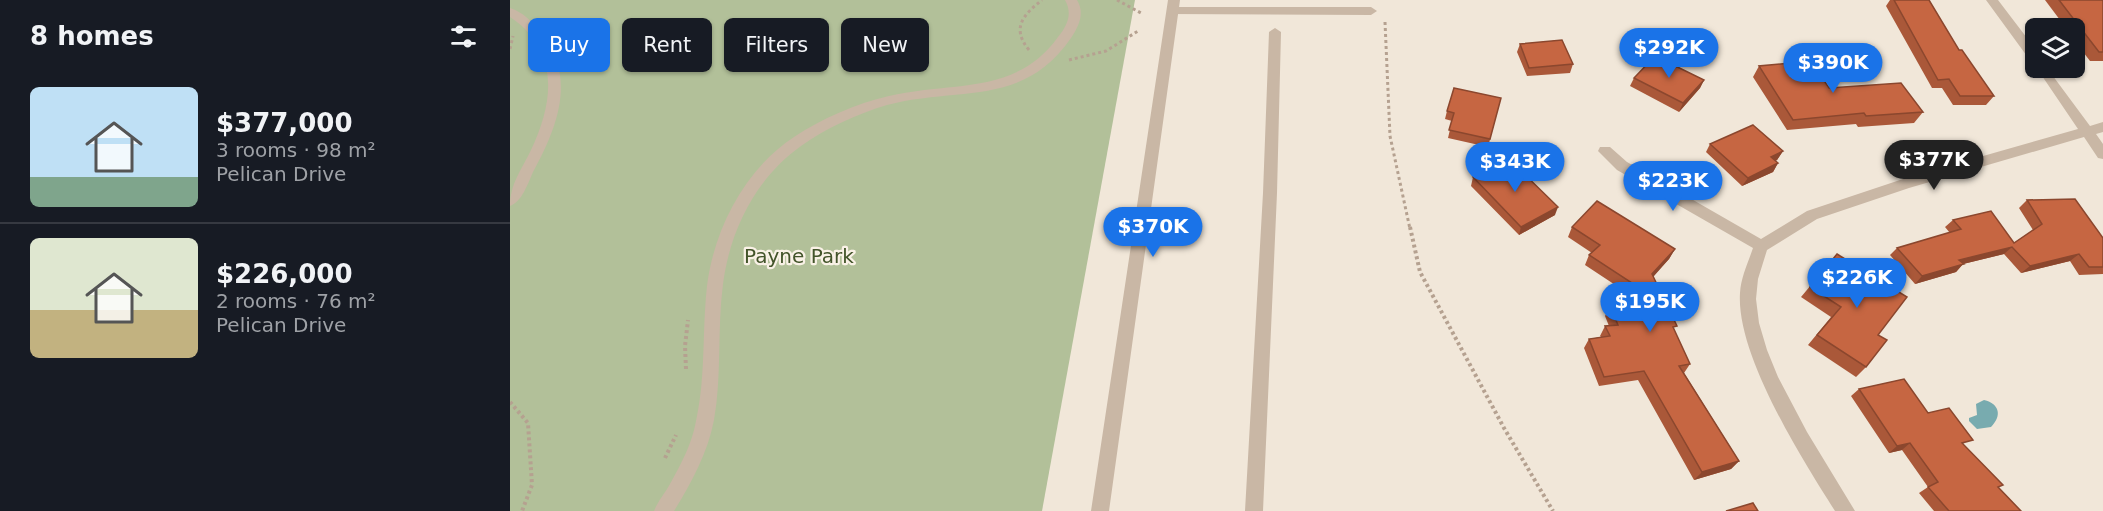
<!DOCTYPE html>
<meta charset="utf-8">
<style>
:root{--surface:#171b24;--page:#242831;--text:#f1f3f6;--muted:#9ea1a6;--line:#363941;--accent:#1a73e8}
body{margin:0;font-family:"DejaVu Sans",sans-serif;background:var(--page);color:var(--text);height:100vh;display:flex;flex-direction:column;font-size:22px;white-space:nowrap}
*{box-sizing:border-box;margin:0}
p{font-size:20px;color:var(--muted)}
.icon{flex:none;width:33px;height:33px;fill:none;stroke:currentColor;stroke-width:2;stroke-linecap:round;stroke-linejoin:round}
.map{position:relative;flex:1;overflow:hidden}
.drawer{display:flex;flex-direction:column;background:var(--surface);width:510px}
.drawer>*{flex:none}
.banner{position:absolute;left:18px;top:18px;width:570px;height:54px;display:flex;gap:12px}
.fabs{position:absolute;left:1515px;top:18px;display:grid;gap:12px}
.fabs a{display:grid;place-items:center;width:60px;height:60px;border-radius:9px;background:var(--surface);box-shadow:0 2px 4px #0004;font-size:30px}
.price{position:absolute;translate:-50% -51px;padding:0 14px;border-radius:21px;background:var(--accent);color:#fff;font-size:20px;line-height:39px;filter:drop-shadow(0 2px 3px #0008)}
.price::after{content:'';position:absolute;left:50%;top:36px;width:18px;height:14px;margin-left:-9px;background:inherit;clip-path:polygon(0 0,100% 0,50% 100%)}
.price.on{background:#222;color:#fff}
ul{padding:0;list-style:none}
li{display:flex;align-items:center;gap:18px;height:150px;padding:0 30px}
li+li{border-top:2px solid var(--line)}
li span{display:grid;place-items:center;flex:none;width:168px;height:120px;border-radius:9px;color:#555}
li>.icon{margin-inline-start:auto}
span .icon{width:72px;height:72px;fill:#fffc;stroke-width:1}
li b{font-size:26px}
h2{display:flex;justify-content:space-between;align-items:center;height:72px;padding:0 30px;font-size:26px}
.tag{padding:0 21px;border-radius:9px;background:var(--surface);box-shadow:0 2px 4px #0004;font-size:21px;line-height:54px}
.tag.on{background:var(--accent);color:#fff}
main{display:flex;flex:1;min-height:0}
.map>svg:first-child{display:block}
</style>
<main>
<section class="drawer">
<h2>8 homes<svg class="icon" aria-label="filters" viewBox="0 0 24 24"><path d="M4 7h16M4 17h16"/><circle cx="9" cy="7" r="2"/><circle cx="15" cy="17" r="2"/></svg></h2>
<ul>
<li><span style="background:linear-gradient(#bfe0f5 75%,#7fa58c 0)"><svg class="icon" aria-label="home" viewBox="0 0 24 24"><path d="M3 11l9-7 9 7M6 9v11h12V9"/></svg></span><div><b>$377,000</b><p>3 rooms · 98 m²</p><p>Pelican Drive</p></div></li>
<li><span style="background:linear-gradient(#dfe7d0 60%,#c2b280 0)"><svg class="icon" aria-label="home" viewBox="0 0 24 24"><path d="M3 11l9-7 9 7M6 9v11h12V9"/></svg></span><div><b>$226,000</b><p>2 rooms · 76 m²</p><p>Pelican Drive</p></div></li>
</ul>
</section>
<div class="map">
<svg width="1593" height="511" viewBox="0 0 1593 511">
<rect width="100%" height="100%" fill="#f1e7d9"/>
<path fill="#b2c099" d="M0 0H625L532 511H0Z"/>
<path fill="#78abaf" d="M1474 400C1490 404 1492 416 1481 427L1467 429 1459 421V418L1467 415 1466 404Z"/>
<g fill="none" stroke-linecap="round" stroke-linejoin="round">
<path stroke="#b5a190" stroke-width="3" stroke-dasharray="3 3" stroke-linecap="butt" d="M607 0 631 13
M875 22 880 136 900 229
M49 30 57 44
M0 49 3 36
M519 50C501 28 513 15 532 0
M559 60 596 51 628 31"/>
<path stroke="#b5a190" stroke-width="4" stroke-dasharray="3 3" stroke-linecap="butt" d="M900 227 910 272 994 428 1043 511
M176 369 175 346 178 320
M0 402 18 423 22 485 12 511
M155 458 166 435"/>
<path fill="#c9b7a5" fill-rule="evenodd" d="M662 7H861L867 11 861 15 658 14V8Z"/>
<path fill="#c9b7a5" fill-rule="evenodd" d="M555 0H567C575 13 569 26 561 38 513 108 448 86 377 105 347 114 316 128 291 146 246 178 220 230 213 284 207 329 212 375 204 420 198 452 181 484 164 511H144C148 501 155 493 160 484 171 464 182 444 186 421 196 377 192 331 197 286 204 229 235 169 284 137 313 118 345 104 379 96 441 81 506 96 548 37 557 26 563 14 555 0Z
M658 0H670L599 511H581Z
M1476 0H1488L1526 50V64L1522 63Z
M0 8C13 12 24 23 32 34 67 78 47 128 23 172 18 183 12 202 0 206 0 184 12 169 21 150 44 102 50 50 0 17Z
M765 28 771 32 767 193 753 511H735L753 193 759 32Z
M1526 67 1537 68 1580 126 1593 122V132L1586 134 1593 144V159L1588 158 1574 137 1399 188 1307 219 1257 250 1248 279 1246 299 1249 323 1257 350 1268 377 1297 432 1345 511H1325C1292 459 1226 355 1230 293 1231 277 1238 263 1243 248L1107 170 1088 151 1090 147H1100L1117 162 1251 239 1297 211 1396 178 1568 129Z"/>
</g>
<path fill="#aa5839" d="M1380 0H1419L1449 50 1484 96 1476 105H1443L1432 88H1422L1376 6Z
M1535 0H1592L1593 1V61H1580L1564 40V28H1556Z
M1010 44 1063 64 1060 73 1017 76 1007 52Z
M1249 66 1319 88 1413 112 1404 123 1348 127 1346 124 1277 130 1243 77Z
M1124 78 1194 80 1190 88 1169 112 1120 86Z
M991 98 978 147 938 138 942 121 935 119 937 111Z
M1200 144 1273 151 1267 160 1265 161 1268 163 1263 172 1232 186 1196 152Z
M963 177 1045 215 1009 235 961 186Z
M1517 200 1593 238V274L1569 275 1560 261 1511 273 1494 254 1453 264 1446 272 1405 284 1380 255 1387 248 1440 233 1435 227 1443 220 1504 243 1523 230 1509 208Z
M1062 227 1165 249 1159 259 1143 276 1164 331 1180 364 1174 373 1229 461 1221 469 1184 480 1128 380 1089 386 1074 348 1079 339 1091 337 1090 336 1095 326H1099L1095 316 1100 306 1131 302 1075 265 1079 255 1082 253 1058 237Z
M1327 254 1368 335 1356 367 1346 377 1298 345 1321 317 1291 297Z
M1349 389 1418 413 1455 446 1488 487 1511 511H1424L1409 493 1418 487 1392 450 1379 453 1341 396Z"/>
<path fill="#8b472e" d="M1194 80 1190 88 1169 112 1173 103Z
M1273 151 1267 160 1255 165 1261 157Z
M1268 163 1263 172 1232 186 1238 178Z
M1048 207 1045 215 1009 235 1011 227Z
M1502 247 1494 254 1453 264 1446 272 1405 284 1412 276 1449 260Z
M1165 249 1159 259 1137 284 1142 274Z
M1569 254 1560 261 1511 273 1520 266Z
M1400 443 1392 450 1379 453 1387 446Z
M1229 461 1221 469 1184 480 1192 472Z"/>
<path fill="#c66642" stroke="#8b472e" stroke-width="1.5" d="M1384 0H1419L1449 50H1452L1484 96H1450L1439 79 1428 80Z
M1549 0H1592L1593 1V52H1589Z
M1052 40 1063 64 1019 68 1010 44Z
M1145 56 1194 80 1173 103 1124 78Z
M1301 61 1319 88 1391 83 1413 112 1356 116 1354 113 1283 120 1249 66Z
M944 88 991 98 980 139 939 130 944 113 937 111Z
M1243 125 1273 151 1261 157 1268 163 1238 178 1200 144Z
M999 159 1048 207 1011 227 963 177Z
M1565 199 1593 238V267H1579L1569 254 1520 266 1502 247 1449 260 1454 264 1412 276 1387 248 1451 229 1443 220 1481 211 1504 243 1532 224 1517 200Z
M1087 201 1165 249 1142 274 1167 326 1163 327 1180 364 1169 366 1229 461 1192 472 1134 371 1094 377 1079 339 1100 336 1095 326 1108 325 1100 306 1148 300 1079 255 1090 245 1062 227Z
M1327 254 1397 297 1368 335 1377 340 1356 367 1307 335 1331 307 1300 287Z
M1394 379 1418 413 1439 408 1463 440 1452 443 1493 485 1488 487 1511 511H1439L1418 487 1428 482 1400 443 1387 446 1349 389Z
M1243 503 1248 511H1216Z"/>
<g text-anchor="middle" stroke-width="4.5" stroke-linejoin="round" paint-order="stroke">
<g font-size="20" fill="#43542a" stroke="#f9f1e6">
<text x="289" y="263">Payne Park</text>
</g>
</g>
</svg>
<div class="fabs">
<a><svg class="icon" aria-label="layers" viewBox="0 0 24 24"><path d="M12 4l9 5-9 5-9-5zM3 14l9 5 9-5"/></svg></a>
</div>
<b class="price" style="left:1159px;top:79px">$292K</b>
<b class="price" style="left:1323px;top:94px">$390K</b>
<b class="price on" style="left:1424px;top:191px">$377K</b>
<b class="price" style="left:1005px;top:193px">$343K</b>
<b class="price" style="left:1163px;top:212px">$223K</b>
<b class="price" style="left:643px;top:258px">$370K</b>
<b class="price" style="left:1347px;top:309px">$226K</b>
<b class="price" style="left:1140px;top:333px">$195K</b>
<div class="banner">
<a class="tag on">Buy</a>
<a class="tag">Rent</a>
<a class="tag">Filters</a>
<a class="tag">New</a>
</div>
</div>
</main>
